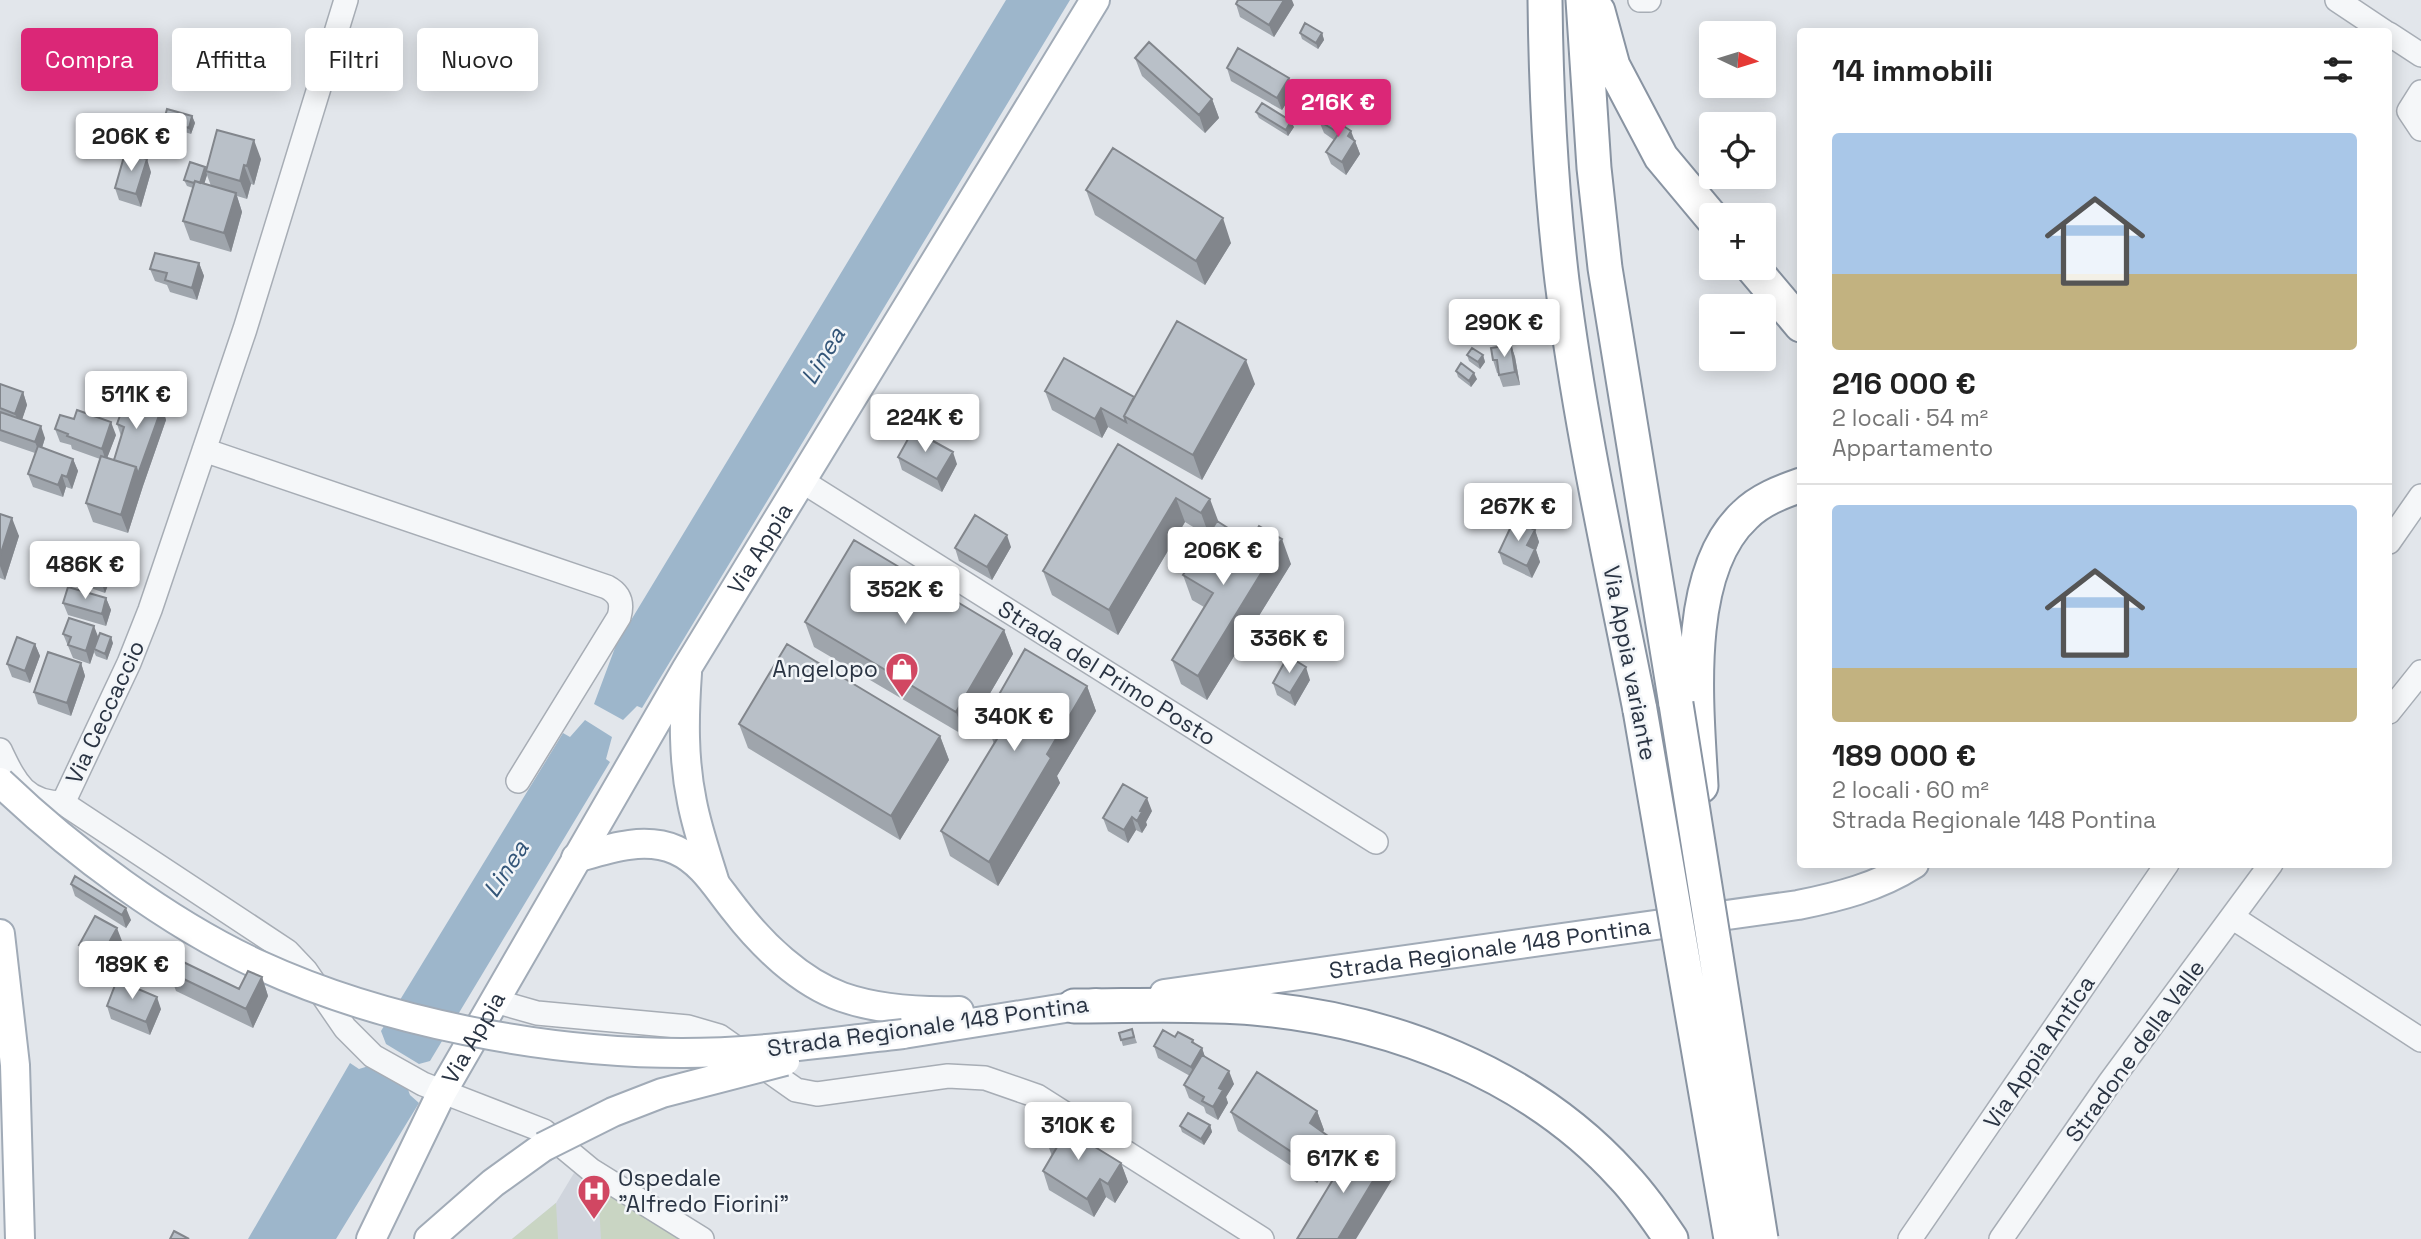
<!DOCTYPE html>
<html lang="it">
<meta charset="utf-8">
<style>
:root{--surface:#fff;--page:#f2f2f2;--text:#222;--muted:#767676;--line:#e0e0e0;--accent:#db2777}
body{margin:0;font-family:"Space Grotesk",sans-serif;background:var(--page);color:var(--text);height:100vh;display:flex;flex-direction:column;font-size:26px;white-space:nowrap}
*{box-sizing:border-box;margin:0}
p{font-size:23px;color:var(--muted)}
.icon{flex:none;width:38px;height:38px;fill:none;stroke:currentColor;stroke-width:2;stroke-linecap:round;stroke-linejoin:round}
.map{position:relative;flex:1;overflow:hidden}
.drawer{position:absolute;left:1797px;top:28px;width:595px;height:840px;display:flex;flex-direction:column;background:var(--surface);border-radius:7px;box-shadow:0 4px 18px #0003}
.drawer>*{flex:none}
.guide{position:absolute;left:21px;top:28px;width:665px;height:63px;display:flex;gap:14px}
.needle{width:46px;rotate:94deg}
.buttons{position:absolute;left:1699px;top:21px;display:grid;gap:14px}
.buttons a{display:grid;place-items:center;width:77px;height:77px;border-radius:7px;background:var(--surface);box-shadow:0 4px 18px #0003;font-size:35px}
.price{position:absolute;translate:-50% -60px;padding:0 16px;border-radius:7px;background:#fff;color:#222;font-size:23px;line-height:46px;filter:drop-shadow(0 2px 4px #0008)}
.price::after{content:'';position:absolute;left:50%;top:42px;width:21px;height:16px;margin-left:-10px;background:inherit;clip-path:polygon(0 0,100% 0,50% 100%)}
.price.on{background:var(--accent);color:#fff}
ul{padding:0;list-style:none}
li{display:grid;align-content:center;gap:14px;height:371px;padding:0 35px}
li+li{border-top:2px solid var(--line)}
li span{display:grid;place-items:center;height:217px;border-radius:7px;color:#555}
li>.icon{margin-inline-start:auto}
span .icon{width:126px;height:126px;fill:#fffc;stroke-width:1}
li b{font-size:30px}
h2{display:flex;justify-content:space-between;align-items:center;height:84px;padding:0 35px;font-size:30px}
.pill{padding:0 24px;border-radius:7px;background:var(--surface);box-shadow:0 4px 18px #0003;font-size:24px;line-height:63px}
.pill.on{background:var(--accent);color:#fff}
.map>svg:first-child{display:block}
</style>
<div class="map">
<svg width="2421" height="1239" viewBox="0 0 2421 1239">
<rect width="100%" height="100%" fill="#e2e6eb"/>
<path fill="#d0d5dd" d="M574 1173 684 1239H512L556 1203Z"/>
<path fill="#c9d5c3" d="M598 1187 684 1239H601Z
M556 1203 558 1239H512Z"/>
<path fill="#9db6cb" d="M1006 0H1070L642 708 637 706 623 720 594 704 616 645Z
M585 720 612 737 606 759 610 762 430 1061 419 1064 386 1044 381 1031 563 733 570 737Z
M350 1063 359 1069 372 1065 406 1084 410 1095 419 1103 336 1239H248Z"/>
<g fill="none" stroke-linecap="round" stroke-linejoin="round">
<defs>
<path id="minor" d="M346 0 245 329 150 610 129 663 63 803 287 951 306 971 345 1028 373 1056 423 1084 544 1131 591 1170 702 1239
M1640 0H1649
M2337 0 2385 32
M2389 34 2421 55
M2421 92 2409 111 2421 129
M204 450 607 587C620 594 623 603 619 617L518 781
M802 481 1376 842
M2389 542 2421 496
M2389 712 2421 672
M0 750C15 781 24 803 63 803
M2232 917 2421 1040
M495 1001 537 1013 688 1027 719 1036 796 1090 817 1094 948 1076 985 1078 1037 1096 1262 1239
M1910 1239 2167 864
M2001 1239 2110 1082 2271 864"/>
<g id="major">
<path d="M687 673C684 716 683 759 692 802 697 828 706 854 714 880"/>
<path d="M576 858C607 849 644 836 676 850 703 862 717 888 735 910 762 945 800 982 842 997 879 1010 921 1012 959 1011"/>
<path d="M0 934 15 1065 20 1239"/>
<path id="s1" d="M1164 994 1798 905C1838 897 1878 887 1914 864"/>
<path d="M903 1034 1096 1003"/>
<path id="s2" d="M371 1239 442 1092 687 668 1095 0"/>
<path d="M429 1239 493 1183 543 1147"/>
</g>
<path id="highway" d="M1545 0C1546 94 1551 188 1562 281 1580 425 1612 568 1640 710
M1583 0 1594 168 1605 268 1676 704
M1598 11 1613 66 1661 157 1712 218
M1753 268 1801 325
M1701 786C1697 709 1682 573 1745 515 1760 500 1781 492 1801 485
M1074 1006C1133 1006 1194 1003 1254 1008 1390 1020 1530 1073 1623 1176 1641 1195 1656 1217 1671 1239"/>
</defs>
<use href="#minor" stroke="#a7adb5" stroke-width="26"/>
<use href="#major" stroke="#a1abb7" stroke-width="32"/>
<use href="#highway" stroke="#8994a2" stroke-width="37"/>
<use href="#minor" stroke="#f5f7f9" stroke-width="23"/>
<use href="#major" stroke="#fff" stroke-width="28"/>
<use href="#highway" stroke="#fff" stroke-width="33"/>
<defs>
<path id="major-bridge" d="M0 782C72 851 168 923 259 965 383 1022 545 1053 682 1053 756 1053 830 1042 903 1034
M543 1147 613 1112 662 1093 785 1061"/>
<path id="highway-bridge" d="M1676 704 1761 1239
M1640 710 1731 1239"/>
</defs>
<use href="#major-bridge" stroke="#a1abb7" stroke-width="32" stroke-linecap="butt"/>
<use href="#highway-bridge" stroke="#8994a2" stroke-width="37" stroke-linecap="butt"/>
<use href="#major-bridge" stroke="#fff" stroke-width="28"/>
<use href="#highway-bridge" stroke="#fff" stroke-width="33"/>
</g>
<path fill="#9fa5ac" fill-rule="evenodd" d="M1236 4 1294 5 1274 37 1240 17Z
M1300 33H1322L1324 40 1318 49 1302 39Z
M1135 58 1212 99 1219 118 1205 133 1142 76Z
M1227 68 1294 91 1282 110 1231 81Z
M1256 112 1294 127 1288 136 1259 118Z
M192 116 195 123 191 134 166 126 164 120Z
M1319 121 1355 141 1360 154 1346 175 1331 164 1326 152 1334 140 1324 133Z
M261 159 254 185 251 184 247 199 237 196 242 212 231 252 190 240 183 221 193 188 187 186 184 180 205 167 206 169ZM207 175 211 186 204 184Z
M151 172 141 207 119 200 115 188Z
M1086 190 1231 243 1205 285 1095 215Z
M199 263 204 276 197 300 170 292 167 285 155 281 150 269Z
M1511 345 1515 357 1520 385 1503 387 1498 373H1497L1493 360Z
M1467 355H1483L1485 362 1480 369 1469 361Z
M1456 371 1477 379 1471 387 1458 377Z
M0 384 23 392 27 405 22 419 45 438 42 448 73 459 78 471 72 489 66 487 63 497 33 487 28 474 35 453 0 441Z
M1255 384 1202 480 1108 427 1102 438 1052 410 1045 391 1134 397Z
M162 407 166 420 143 486 128 533 93 522 86 503 100 459 72 449 71 445 60 442 55 429 116 435 107 458 114 460 121 436 117 424Z
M1118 444 1218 522 1250 542 1291 564 1207 700 1181 684 1172 660 1204 607 1192 600 1183 575 1208 536 1185 522 1118 635 1052 595 1043 571Z
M898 457 957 464 942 492 902 470Z
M0 514 19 536 5 580 0 578Z
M1535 530 1539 542 1536 550 1540 562 1532 578 1503 564 1499 552Z
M1011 547 992 580 959 561 955 548Z
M106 564 111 577 105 593 76 583 71 571Z
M106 598 111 610 106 626 68 615 63 603Z
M805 622 1004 630 1013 654 965 736 814 647Z
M63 634 98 638 113 643 107 660 96 656 94 652 90 664 73 658Z
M35 644 40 656 30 683 12 677 7 664Z
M81 663 85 676 71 716 38 704 34 692Z
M1310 680 1295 706 1277 695 1273 683Z
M1087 686 1096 711 1057 776 1060 783 998 886 950 856 941 831 994 744 985 719Z
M739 724 940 736 949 760 900 840 748 748Z
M1152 811 1146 822 1147 825 1142 833 1136 830 1128 843 1108 831 1103 818Z
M71 884 131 920 126 928 75 896Z
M122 941 106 970 84 957 79 945Z
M169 972 239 989 262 977 268 996 253 1028 176 991Z
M107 1006 161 1009 150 1035 111 1019Z
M1132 1029 1137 1043 1123 1046 1119 1033Z
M1175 1037 1193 1040 1195 1044 1202 1048 1205 1057 1234 1084 1226 1097 1228 1103 1218 1120 1206 1113 1204 1107 1189 1098 1184 1085 1190 1076 1158 1058 1154 1046Z
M1317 1111 1324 1130 1323 1132 1328 1136 1335 1154 1317 1183 1238 1131 1231 1112Z
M1210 1125 1212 1132 1204 1145 1182 1132 1180 1126Z
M1046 1140 1121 1163 1128 1182 1115 1203 1106 1197 1094 1217 1049 1190 1043 1171 1052 1156Z"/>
<path fill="#82868c" d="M1284 0H1292L1294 5 1274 37 1269 25Z
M1322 33 1324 40 1318 49 1316 43Z
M1289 78 1294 91 1282 110 1277 98Z
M1212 99 1219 118 1205 133 1199 115Z
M192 116 195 123 191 134 189 128Z
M1291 121 1294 127 1288 136 1286 130Z
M1351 131 1360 154 1346 175 1342 162 1348 136Z
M254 140 261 159 254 185 247 166Z
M147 159 151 172 141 207 136 194Z
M244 165 251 184 247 199 240 181Z
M205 167 207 175 202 191 200 185Z
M236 193 242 212 231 252 224 233Z
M1223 218 1231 243 1205 285 1196 261Z
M199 263 204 276 197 300 192 288Z
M1511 345 1515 357 1520 385 1515 372Z
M1483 355 1485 362 1480 369 1478 362Z
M1246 360 1255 384 1202 480 1193 455Z
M1474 373 1477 379 1471 387 1469 381Z
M23 392 27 405 20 426 15 414Z
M162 407 166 420 143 486 138 474Z
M1101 408 1108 427 1102 438 1095 419Z
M111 422 116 435 106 461 102 449Z
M41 426 45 438 40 454 35 442Z
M953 452 957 464 942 492 937 479Z
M73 459 78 471 72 489 67 477Z
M136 467 143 486 128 533 121 515Z
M62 475 66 487 63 497 58 485Z
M1176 498 1185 522 1118 635 1109 610Z
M1210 499 1219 523 1210 538 1201 513Z
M12 518 19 536 5 580 0 566V556Z
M1535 530 1539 542 1536 550 1540 562 1532 578 1527 566V545Z
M1007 535 1011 547 992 580 987 567Z
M1282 539 1291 564 1207 700 1198 676Z
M106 564 111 577 105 593 101 581Z
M106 598 111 610 106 626 102 614Z
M94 626 99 639 94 649V652L90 664 86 651Z
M1004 630 1013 654 965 736 956 712Z
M111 637 113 643 107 660 105 654Z
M35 644 40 656 30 683 25 671Z
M81 663 85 676 71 716 67 703Z
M1306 667 1310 680 1295 706 1290 693Z
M1087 686 1096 711 1057 776 1060 783 998 886 989 862 1047 754Z
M940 736 949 760 900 840 891 816Z
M1147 798 1152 811 1146 822 1147 825 1142 833 1137 821 1140 811Z
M1132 817 1136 830 1128 843 1124 830Z
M126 908 131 920 126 928 122 915Z
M117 928 122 941 106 970 101 957Z
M262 977 268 996 253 1028 246 1009Z
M157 997 161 1009 150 1035 146 1022Z
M1202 1048 1206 1060 1195 1079 1191 1067Z
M1229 1071 1234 1084 1226 1097 1228 1103 1218 1120 1213 1107 1219 1088Z
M1317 1111 1324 1130 1316 1142 1310 1123Z
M1210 1125 1212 1132 1204 1145 1201 1139Z
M1328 1136 1335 1154 1317 1183 1310 1164Z
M1385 1161 1392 1180 1356 1239H1338Z
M1121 1163 1128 1182 1115 1203 1108 1184Z
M1100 1179 1106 1197 1094 1217 1087 1199Z"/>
<path fill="#b9c0c8" stroke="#82868c" stroke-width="2" d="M1238 0H1284L1269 25 1236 4Z
M1305 23 1322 33 1316 43 1300 33Z
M1149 42 1212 99 1199 115 1135 58Z
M1238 48 1289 78 1277 98 1227 68Z
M1262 103 1291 121 1286 130 1256 112Z
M167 109 192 116 189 128 164 120Z
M1324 113 1351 131 1348 136 1355 141 1342 162 1326 152 1339 133 1319 121Z
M217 130 254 140 247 166 244 165 240 181 206 171Z
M1113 148 1223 218 1196 261 1086 190Z
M125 153 147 159 136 194 115 188Z
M190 162 205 167 200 183 195 181 194 183 184 180Z
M195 181 236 193 224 233 183 221Z
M155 253 199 263 192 288 165 280 167 273 150 269Z
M1177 321 1246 360 1193 455 1124 416Z
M1511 345 1515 372 1499 375 1497 360H1493L1491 348Z
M1472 348 1483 355 1478 362 1467 355Z
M1064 358 1134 397 1124 416 1126 422 1101 408 1095 419 1045 391Z
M1461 363 1474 373 1469 381 1456 371Z
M0 384 23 392 15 414 0 408Z
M127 396 162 407 138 474 136 467 114 460 124 427 117 424Z
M77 410 111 422 102 449 67 436 68 434 55 429 60 415 74 419Z
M0 412 41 426 35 442 0 430Z
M913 430 953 452 937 479 898 457Z
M1118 444 1210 499 1201 513 1176 498 1109 610 1043 571Z
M38 446 73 459 67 477 62 475 58 485 28 474Z
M101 456 136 467 121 515 86 503Z
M0 514 12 518 0 556Z
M975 515 1007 535 987 567 955 548Z
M1514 520 1535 530 1527 545 1535 549 1527 566 1499 552Z
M1217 521 1250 542 1259 526 1282 539 1198 676 1172 660 1213 593 1183 575Z
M854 540 1004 630 956 712 805 622Z
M76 554 106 564 101 581 71 571Z
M68 587 106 598 102 614 63 603Z
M69 618 94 626 86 651 68 645 71 637 63 634Z
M100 633 111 637 105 654 94 649Z
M17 637 35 644 25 671 7 664Z
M787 644 940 736 891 816 739 724Z
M1025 649 1087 686 1047 754 1051 758 989 862 941 831 1003 729 985 719Z
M48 652 81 663 67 703 34 692Z
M1288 656 1306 667 1290 693 1273 683Z
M1123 784 1147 798 1140 811 1142 812 1137 821 1132 817 1124 830 1103 818Z
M75 876 126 908 122 915 71 884Z
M95 916 117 928 101 957 79 945Z
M175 958 239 989 248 971 262 977 246 1009 169 972Z
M117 980 157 997 146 1022 107 1006Z
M1132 1029 1134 1037 1121 1040 1119 1033Z
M1163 1030 1175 1037 1178 1032 1193 1040 1192 1042 1202 1048 1191 1067 1154 1046Z
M1202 1055 1229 1071 1219 1088 1223 1090 1213 1107 1202 1101 1204 1097 1184 1085Z
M1257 1072 1317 1111 1310 1123 1328 1136 1310 1164 1231 1112Z
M1188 1113 1210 1125 1201 1139 1180 1126Z
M1056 1123 1121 1163 1108 1184 1100 1179 1087 1199 1043 1171 1057 1147 1046 1140Z
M1355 1143 1385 1161 1338 1239H1297Z
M174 1231 189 1239H170Z"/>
<defs>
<symbol id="shop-pin" viewBox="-11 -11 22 30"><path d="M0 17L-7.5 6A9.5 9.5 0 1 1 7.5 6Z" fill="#d14762" stroke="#f2f5f8"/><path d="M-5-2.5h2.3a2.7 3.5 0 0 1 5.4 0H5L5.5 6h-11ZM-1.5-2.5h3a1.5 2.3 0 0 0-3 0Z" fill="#fff"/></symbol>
<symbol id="hospital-pin" viewBox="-11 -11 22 30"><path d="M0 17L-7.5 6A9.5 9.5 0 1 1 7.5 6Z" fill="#d14762" stroke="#f2f5f8"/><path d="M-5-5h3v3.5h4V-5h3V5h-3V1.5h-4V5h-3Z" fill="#fff"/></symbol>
</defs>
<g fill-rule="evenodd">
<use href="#shop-pin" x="883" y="650" width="38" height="52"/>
<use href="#hospital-pin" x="575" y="1172" width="38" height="52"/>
</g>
<g text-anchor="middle" stroke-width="5" stroke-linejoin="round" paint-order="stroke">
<g font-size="23" fill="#2a3443" stroke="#f2f5f8">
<text dy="8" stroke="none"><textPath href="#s2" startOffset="793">Via Appia</textPath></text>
<text transform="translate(1630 663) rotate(79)" y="8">Via Appia variante</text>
<text transform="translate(1107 673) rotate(32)" y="8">Strada del Primo Posto</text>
<text transform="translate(105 712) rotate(-65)" y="8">Via Ceccaccio</text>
<text dy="8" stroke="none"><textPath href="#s1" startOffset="329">Strada Regionale 148 Pontina</textPath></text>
<text transform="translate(928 1026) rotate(-8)" y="8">Strada Regionale 148 Pontina</text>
<text dy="8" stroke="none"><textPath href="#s2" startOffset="226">Via Appia</textPath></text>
<text transform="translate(2135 1051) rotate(-54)" y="8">Stradone della Valle</text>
<text transform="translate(2039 1052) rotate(-56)" y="8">Via Appia Antica</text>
</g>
<g font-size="23" fill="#2a3443" stroke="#f2f5f8" text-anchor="end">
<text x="878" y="677">Angelopo</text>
<text x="618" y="1186" text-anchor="start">Ospedale<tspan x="618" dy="26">"Alfredo Fiorini"</tspan></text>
</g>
<g font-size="24" font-style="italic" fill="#335578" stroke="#f2f5f8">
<text transform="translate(823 356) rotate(-59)" y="8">Linea</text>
<text transform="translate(506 869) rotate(-57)" y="8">Linea</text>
</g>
</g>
</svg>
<div class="buttons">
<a><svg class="needle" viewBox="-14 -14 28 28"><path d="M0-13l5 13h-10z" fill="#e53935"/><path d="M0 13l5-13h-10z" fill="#767676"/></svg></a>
<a><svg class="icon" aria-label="locate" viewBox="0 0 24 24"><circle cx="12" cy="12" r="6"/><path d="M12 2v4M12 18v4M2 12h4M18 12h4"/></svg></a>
<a>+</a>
<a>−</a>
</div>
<b class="price on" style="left:1338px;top:139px">216K €</b>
<b class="price" style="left:131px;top:173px">206K €</b>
<b class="price" style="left:1504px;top:359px">290K €</b>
<b class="price" style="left:136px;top:431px">511K €</b>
<b class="price" style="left:925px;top:454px">224K €</b>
<b class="price" style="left:1518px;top:543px">267K €</b>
<b class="price" style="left:1223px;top:587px">206K €</b>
<b class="price" style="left:85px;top:601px">486K €</b>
<b class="price" style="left:905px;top:626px">352K €</b>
<b class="price" style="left:1289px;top:675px">336K €</b>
<b class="price" style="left:1014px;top:753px">340K €</b>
<b class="price" style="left:132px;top:1001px">189K €</b>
<b class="price" style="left:1078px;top:1162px">310K €</b>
<b class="price" style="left:1343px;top:1195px">617K €</b>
<div class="guide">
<a class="pill on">Compra</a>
<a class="pill">Affitta</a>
<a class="pill">Filtri</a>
<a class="pill">Nuovo</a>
</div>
<section class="drawer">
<h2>14 immobili<svg class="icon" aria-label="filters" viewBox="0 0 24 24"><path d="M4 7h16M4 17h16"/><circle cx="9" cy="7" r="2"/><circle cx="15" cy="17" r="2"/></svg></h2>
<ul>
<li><span style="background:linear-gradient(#a9c7e8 65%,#c2b280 0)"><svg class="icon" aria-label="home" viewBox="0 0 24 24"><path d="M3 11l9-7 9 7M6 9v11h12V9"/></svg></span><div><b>216 000 €</b><p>2 locali · 54 m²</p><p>Appartamento</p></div></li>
<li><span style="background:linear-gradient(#a9c7e8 75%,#c2b280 0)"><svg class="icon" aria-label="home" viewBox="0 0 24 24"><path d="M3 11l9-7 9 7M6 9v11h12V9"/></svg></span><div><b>189 000 €</b><p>2 locali · 60 m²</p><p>Strada Regionale 148 Pontina</p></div></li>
</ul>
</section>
</div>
